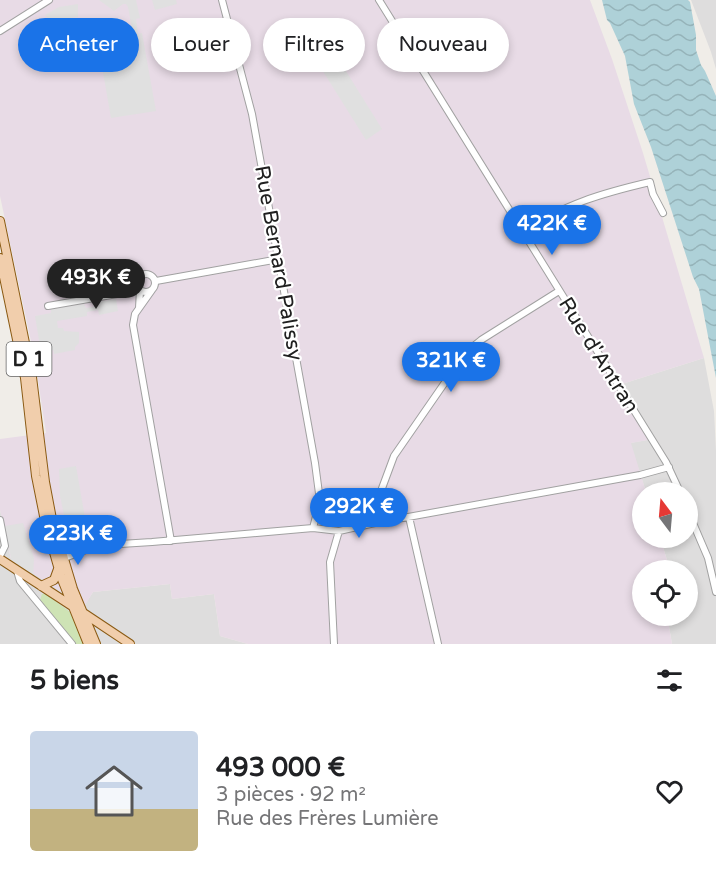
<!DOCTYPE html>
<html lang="fr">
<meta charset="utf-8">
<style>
:root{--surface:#fff;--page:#f6f6f6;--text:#202124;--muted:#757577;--accent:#1a73e8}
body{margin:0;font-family:"Varela Round",sans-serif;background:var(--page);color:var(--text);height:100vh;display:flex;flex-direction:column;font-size:22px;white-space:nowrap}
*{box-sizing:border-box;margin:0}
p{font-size:20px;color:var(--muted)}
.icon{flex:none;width:33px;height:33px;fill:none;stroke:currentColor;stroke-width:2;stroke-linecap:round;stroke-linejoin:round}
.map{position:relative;height:644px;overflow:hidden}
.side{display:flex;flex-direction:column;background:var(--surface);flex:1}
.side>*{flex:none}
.guide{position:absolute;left:18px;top:18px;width:681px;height:54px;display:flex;gap:12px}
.needle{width:39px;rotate:344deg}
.controls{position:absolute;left:632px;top:482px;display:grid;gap:12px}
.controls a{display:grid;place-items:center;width:66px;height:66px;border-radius:50%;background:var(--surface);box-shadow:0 3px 9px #0003;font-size:30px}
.price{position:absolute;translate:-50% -51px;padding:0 14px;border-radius:21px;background:var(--accent);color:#fff;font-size:20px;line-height:39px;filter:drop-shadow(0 2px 3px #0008)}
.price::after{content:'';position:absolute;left:50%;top:36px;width:18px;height:14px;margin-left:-9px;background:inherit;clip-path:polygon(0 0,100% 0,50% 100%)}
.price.selected{background:#222;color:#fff}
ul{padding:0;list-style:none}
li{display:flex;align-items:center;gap:18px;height:150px;padding:0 30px}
li span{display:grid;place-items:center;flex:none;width:168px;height:120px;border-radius:6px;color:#555}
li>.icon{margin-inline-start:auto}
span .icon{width:72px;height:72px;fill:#fffc;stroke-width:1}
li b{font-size:26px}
h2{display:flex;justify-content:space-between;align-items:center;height:72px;padding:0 30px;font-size:26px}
.pill{padding:0 21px;border-radius:27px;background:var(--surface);box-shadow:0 3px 9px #0003;font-size:21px;line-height:54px}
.pill.selected{background:var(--accent);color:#fff}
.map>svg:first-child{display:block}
</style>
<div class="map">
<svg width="716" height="644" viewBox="0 0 716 644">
<defs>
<pattern id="water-waves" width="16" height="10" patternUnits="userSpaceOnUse" patternTransform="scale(1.5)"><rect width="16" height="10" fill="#aed1d8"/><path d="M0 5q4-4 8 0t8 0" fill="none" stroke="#95b3b9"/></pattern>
</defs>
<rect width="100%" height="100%" fill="#f0ede8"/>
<path fill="#dedddd" d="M691 0H716V69L711 52Z
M704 358 714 411 716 451V644H672L667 615H687V570H670L660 537H687V492H646L630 443 647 440 622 384Z
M0 510 11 559 84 606 93 592 170 584 172 599 214 594 220 636 248 644H0Z"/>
<path fill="#e8dbe6" d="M0 0H590L612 59 643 153 704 358 622 384 648 440 631 443 646 492H642V537H660L670 570H642V615H667L672 644H248L220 636 214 594 172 599 170 584 93 592 84 607 11 559 0 510V439L46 433 35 360 0 196Z"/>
<path fill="#cee3b5" d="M42 594H46L70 612 84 644H74L40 600Z"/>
<path fill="#e0e0e0" d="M99 0H136L140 18 136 19 138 34 142 33 156 111 111 118 101 61 113 57 112 54 108 55 106 39 110 38 109 33 132 29 128 7 126 4H123L114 11Z
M152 0H176L177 4 155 10Z
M78 4V17L64 19 54 26 45 15 59 7Z
M331 47 382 129 366 140 314 57Z
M116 299 118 311 99 315 98 310 87 312V316L57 321 58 328H63L64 331 79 332V343L75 347V350L54 354 53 350 41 352 35 316 51 313V309L84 304 86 308 97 306V302Z
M76 466 87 529 65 520 60 496 59 469Z
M23 523 34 558 33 578 12 564 5 526Z"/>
<path fill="url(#water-waves)" d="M602 0H688L690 2 696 35V50L701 65 705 71 716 96V378L699 289 693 277 651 147 634 104 625 56 610 23 607 20Z"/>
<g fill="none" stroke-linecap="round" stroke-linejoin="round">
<defs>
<path id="minor" d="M222 0 252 114 315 463 320 501 313 528
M379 0 666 462 680 492
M0 31 49 0
M524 233C559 205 607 192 650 182L653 194 663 213
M137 283a9 9 0 1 1 18 0a9 9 0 1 1-18 0Z
M156 281 279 259
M152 290 135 314 133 325 171 541
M48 306 140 290 139 308
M687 509 708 558 716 592
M409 517 438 644
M0 520 5 546 0 556
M375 523 378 499 394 456 466 352 481 340 559 291
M57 548 152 542 313 528 339 531 375 523 640 475 669 467
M62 559 91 548
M17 571 20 581 72 644
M334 644 330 562 339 531"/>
<path id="major" d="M0 221 32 377 45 482 52 519 73 589 96 644
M0 258 25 378 36 476 45 521 61 577 88 644
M0 559 72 606
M41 586 54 580 58 569
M82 612 130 644"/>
</defs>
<use href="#minor" stroke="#a1a1a1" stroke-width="8"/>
<use href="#major" stroke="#8a5a13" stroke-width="10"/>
<use href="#minor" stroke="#fff" stroke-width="6"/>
<use href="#major" stroke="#f1ceac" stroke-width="8"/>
</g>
<g text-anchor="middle" stroke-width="4.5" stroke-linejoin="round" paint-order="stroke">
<rect fill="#fff" stroke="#636363" stroke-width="1.5" x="6.5" y="342" width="45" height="34" rx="4.5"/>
<g font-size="20" font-weight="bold" fill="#202020">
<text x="29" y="366">D 1</text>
</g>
<g font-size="21" fill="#202020" stroke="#fff">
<text transform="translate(279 263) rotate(80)" y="7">Rue Bernard Palissy</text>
<text transform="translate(599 355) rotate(58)" y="7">Rue d'Antran</text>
</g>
</g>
</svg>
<div class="controls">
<a><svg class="needle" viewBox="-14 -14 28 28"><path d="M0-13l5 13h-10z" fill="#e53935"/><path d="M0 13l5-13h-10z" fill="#757577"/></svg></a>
<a><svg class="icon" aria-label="locate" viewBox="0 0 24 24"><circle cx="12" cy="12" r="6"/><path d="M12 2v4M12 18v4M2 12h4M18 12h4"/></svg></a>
</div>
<b class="price" style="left:552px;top:256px">422K €</b>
<b class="price selected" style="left:96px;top:310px">493K €</b>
<b class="price" style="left:451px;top:393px">321K €</b>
<b class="price" style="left:359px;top:539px">292K €</b>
<b class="price" style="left:78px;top:566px">223K €</b>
<div class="guide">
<a class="pill selected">Acheter</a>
<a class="pill">Louer</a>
<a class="pill">Filtres</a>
<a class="pill">Nouveau</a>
</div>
</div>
<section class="side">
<h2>5 biens<svg class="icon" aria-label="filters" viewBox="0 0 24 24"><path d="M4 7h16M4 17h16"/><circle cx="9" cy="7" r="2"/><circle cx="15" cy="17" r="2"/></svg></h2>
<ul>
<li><span style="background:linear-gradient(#c9d6e8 65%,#c2b280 0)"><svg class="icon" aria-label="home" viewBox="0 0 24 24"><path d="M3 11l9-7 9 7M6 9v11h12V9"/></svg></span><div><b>493 000 €</b><p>3 pièces · 92 m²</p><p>Rue des Frères Lumière</p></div><svg class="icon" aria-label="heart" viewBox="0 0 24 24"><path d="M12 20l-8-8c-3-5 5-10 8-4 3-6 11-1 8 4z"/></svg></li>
</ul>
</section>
